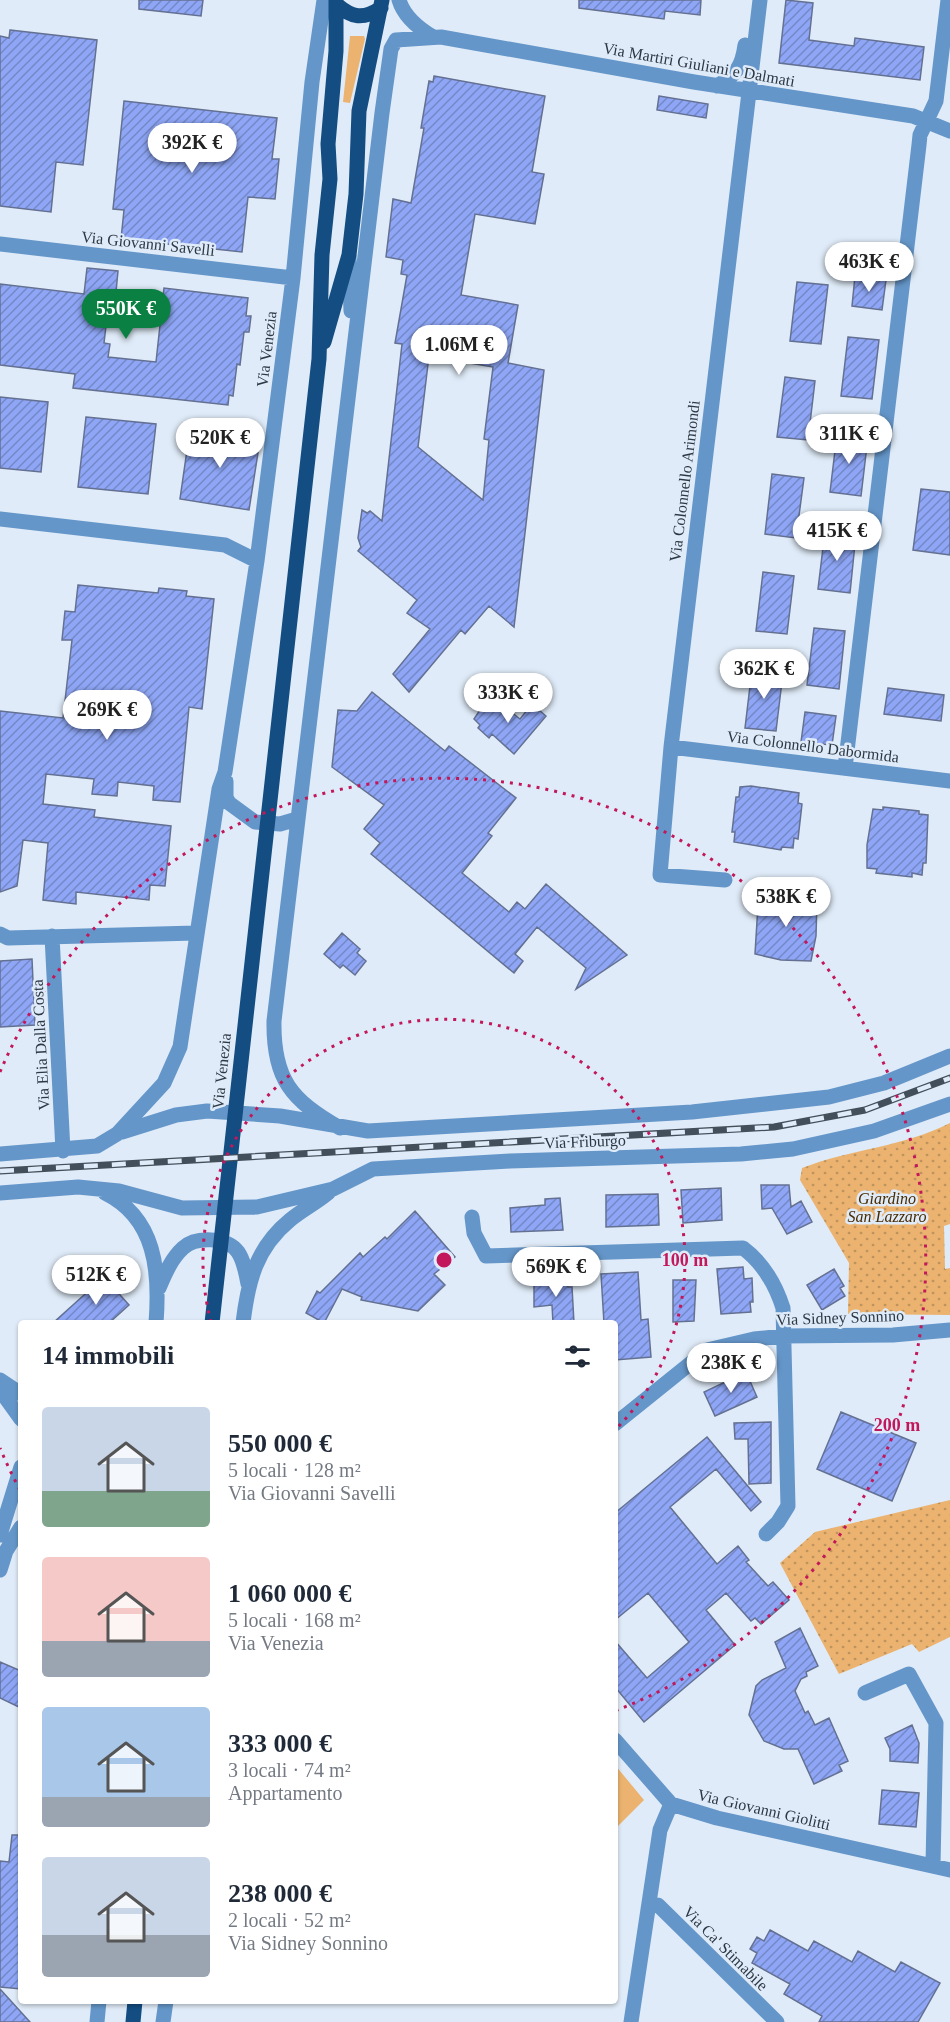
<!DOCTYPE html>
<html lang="it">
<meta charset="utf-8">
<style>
:root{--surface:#fff;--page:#f6f6f7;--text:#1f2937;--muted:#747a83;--accent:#0b8043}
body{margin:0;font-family:"Times New Roman",serif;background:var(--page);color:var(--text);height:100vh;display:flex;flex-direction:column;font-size:22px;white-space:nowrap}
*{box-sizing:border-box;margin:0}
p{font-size:20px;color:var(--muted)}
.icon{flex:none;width:33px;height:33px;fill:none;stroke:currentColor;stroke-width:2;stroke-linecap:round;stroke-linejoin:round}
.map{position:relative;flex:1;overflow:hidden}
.drawer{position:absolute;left:18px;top:1320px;width:600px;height:684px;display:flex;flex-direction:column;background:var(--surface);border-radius:6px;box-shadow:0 2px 4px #0004}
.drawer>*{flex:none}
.price{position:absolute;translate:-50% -51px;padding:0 14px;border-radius:21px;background:#fff;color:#222;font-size:20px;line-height:39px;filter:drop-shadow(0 2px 3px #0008)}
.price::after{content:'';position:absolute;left:50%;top:36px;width:18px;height:14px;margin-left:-9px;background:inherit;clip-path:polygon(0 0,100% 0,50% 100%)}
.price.on{background:var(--accent);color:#fff}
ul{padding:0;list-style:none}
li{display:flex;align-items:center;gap:18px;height:150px;padding:0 24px}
li span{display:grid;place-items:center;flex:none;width:168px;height:120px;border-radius:6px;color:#555}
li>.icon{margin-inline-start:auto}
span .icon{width:72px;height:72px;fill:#fffc;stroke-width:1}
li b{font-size:26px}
h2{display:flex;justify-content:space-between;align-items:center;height:72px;padding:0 24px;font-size:26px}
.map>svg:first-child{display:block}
</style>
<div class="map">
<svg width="950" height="2022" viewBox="0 0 950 2022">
<defs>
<pattern id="park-dots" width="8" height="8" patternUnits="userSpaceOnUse" patternTransform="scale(1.5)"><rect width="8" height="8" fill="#ebb36f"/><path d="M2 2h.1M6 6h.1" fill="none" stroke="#bf935d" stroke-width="1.8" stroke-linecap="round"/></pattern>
<pattern id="building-hatch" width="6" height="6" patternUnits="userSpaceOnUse" patternTransform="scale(1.5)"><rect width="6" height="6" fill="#8ea6f5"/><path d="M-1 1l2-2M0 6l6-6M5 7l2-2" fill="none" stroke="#7488c8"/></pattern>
</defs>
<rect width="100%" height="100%" fill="#dfebf8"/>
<path fill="#ebb36f" d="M350 36H364L365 39 350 103 343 102Z
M615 1765 644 1800 615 1829Z"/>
<path fill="url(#park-dots)" d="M950 1123V1224L944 1226 945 1269 950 1268V1315L848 1314 849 1263 800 1180 802 1168C851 1149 903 1147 950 1123Z
M950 1500V1637L919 1652 912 1644 839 1674 780 1563 815 1532Z"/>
<path fill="url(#building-hatch)" stroke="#647092" stroke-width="1.5" fill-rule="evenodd" d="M139 0H203L201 16 139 9Z
M579 0H701L700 15 665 11 664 19 579 8Z
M786 0 813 3 809 40 854 46 855 38 924 47 920 80 779 63Z
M10 30 97 40 83 165 56 162 51 212 0 206V36L9 38Z
M434 76 545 96 532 172 544 174 535 224 475 214 461 295 518 305 508 363 544 370 514 627 489 606 465 634 461 630 409 692 393 674 430 629 407 613 417 600 358 551 361 547 358 538 362 510 367 513 370 511 382 521 402 344 395 343 407 275 401 274 403 260 386 257 393 199 411 203 424 128H421L429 81 433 82ZM429 356 493 367 484 439 489 440 483 500 418 447Z
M659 96 708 104 706 118 657 110Z
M124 101 277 118 272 159H279L275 199 248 197 242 252 121 239 124 210 113 209Z
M87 268 118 271 116 292H110L104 343 110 344 108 357 156 362 164 288 248 298 246 316H251L249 332H244L240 365 237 364 233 396 229 395 228 405 73 388 75 374 0 365V284L84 294Z
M855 276 886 280 882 310 852 306Z
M797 282 828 285 821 344 790 341Z
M848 337 879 340 872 399 841 396Z
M785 377 815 381 808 440 777 437Z
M0 397 48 402 41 472 0 468Z
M86 417 156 424 148 494 78 487Z
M190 429 260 440 249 510 180 499Z
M837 434 868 437 861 496 830 492Z
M772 474 804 478 796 538 765 534Z
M921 489 950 492V555L913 550Z
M825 531 856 534 850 593 818 589Z
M763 572 794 576 787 634 756 631Z
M78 585 158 593 159 588 187 591 186 596 214 599 202 709 189 707 180 802 153 800 154 786 118 782 117 796 92 794 94 779 46 774 43 804 95 810 94 817 171 826 165 886 150 885 149 900 76 892V904L43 900 48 843 23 840 17 886 0 892V711L63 718 72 640H62L65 611 75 612Z
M814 628 845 631 839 689 807 685Z
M752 669 783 673 776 731 745 728Z
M888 688 944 695 941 721 884 714Z
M372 692 445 751 449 746 516 798 488 833 492 836 462 873 509 912 517 902 525 909 546 884 627 955 576 989 586 968 537 927 515 954 523 961 514 973 371 854 380 843 364 829 384 805 332 767 338 710 357 711Z
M490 695 520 719 532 704 546 716 514 754 492 734 489 738 478 728 480 725 474 719Z
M805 712 836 716 832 745 801 742Z
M751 786 799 793 798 803 802 804 798 839 794 838 793 848 782 847 781 850 734 842 735 832H732L736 797H739L740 787Z
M883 807 919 811V814L928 815 926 863H923L922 875 912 873V877L876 873 877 869 867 868V845L873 809 883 810Z
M772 893 817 900 816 936 811 961 781 960 755 954 758 905H761L762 895H772Z
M342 933 360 949 357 953 366 961 355 975 343 965 340 968 324 954Z
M32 959 35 1025 0 1027V961Z
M761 1185H789L791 1207 801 1201 812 1222 787 1234 772 1208 762 1209Z
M721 1188 722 1220 683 1223 681 1190Z
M658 1194 659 1225 606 1227V1195Z
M560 1198 563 1230 511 1232 510 1208 545 1205V1199Z
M415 1211 455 1257 434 1274 445 1285 418 1311 361 1300 362 1297 342 1289 324 1323 306 1313 317 1291 320 1293 360 1253 363 1257 385 1237 387 1239Z
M743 1267 744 1279 752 1278 753 1302H750L751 1312 721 1314 717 1269Z
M834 1269 844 1286 840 1288 845 1296 822 1310 807 1285Z
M638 1272 641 1320 648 1319 651 1357 615 1360V1323H604L601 1274Z
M567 1276 568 1287H572L574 1323H553L552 1305 534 1307V1281Z
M104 1277 129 1305 109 1323H53Z
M673 1280H696L694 1321 673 1322Z
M746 1372 757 1397 715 1416 704 1392Z
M841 1412 916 1443 892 1501 817 1469Z
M771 1422V1483L749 1484 748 1439H735L734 1423Z
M707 1437 761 1502 751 1511 716 1469 670 1507 717 1564 738 1546 749 1560 746 1562 768 1586 773 1582 789 1600 761 1624 755 1618 751 1621 726 1593 706 1610 735 1645 644 1722 615 1687V1641L647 1678 689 1642 648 1593 615 1620V1513Z
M800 1628 818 1666 806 1672 807 1676 801 1679 795 1691 805 1713 808 1711 815 1725 829 1718 848 1761 839 1765 842 1771 814 1784 798 1749H784L764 1741 749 1715 756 1686 762 1680 786 1668 775 1642Z
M0 1662 21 1671V1708L0 1698Z
M912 1725 919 1743 918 1763 890 1761V1749L885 1738Z
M882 1790 919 1793 916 1827 879 1824Z
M12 1835H21V1989L0 1987V1861L9 1862Z
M770 1930 808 1951 814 1941 852 1962 858 1951 895 1972 901 1962 940 1983 918 2022H819L822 2016 784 1994 790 1984 752 1963 757 1953 750 1949 757 1937 764 1941Z
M0 1989 30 2022H0Z"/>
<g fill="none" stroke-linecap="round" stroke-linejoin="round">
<path stroke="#6596c9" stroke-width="15" d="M399 0C404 17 418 28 433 37
M717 86C736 75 742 67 745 45
M0 244 293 278
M349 257 351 311
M0 519 225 545 257 561
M671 747 950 781
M845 768 919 145 920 135 936 101 948 0
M226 781V797L229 803 255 822 280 824 297 819
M725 880 660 875 671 747 760 0
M0 934 8 938 196 933
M52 936 63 1151
M340 1128C291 1100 273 1079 274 1021L382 113 391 49 396 40 441 37 694 82 913 116 950 131
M122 1132 176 1115 207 1111 280 1116 368 1131 692 1112 829 1097 884 1083 950 1056
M0 1154 97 1146 117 1134 164 1083 180 1047 219 789 225 772 257 561 293 278 312 82 324 0
M0 1193 78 1187 119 1191 182 1208 257 1207 333 1189 373 1169 510 1161 741 1154 793 1149 874 1131 950 1104
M105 1193C156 1218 160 1272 156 1323
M472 1217 474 1233 486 1256 743 1248C763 1263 775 1283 783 1308L788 1506 778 1522 766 1534
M159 1288C165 1274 171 1259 183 1248 196 1236 227 1237 238 1252 244 1261 246 1273 248 1284
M243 1323C248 1281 256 1248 290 1220 302 1210 316 1203 328 1193
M0 1380 21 1394
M0 1390 21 1419
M615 1424 707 1350 754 1339 783 1336 893 1335 950 1330
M0 1535 21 1467
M0 1570 6 1551 21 1527
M865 1693 909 1674 936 1723 933 1865
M615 1740 671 1804 717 1818 950 1870
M649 1903 658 1905 777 2022
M97 2022 99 2001
M163 2022 166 2001
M631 2022 660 1830 671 1804"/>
<path stroke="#134d82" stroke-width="15" d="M336 4C352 18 363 20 381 8
M324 342 349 255 356 194 359 111 382 0
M212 1323 319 359 322 255 330 179 328 144 336 51V0
M133 2022 135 2001"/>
<defs>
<path id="rail" d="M0 1171 774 1127 865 1110 950 1078"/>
</defs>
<use href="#rail" stroke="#434f5b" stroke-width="7"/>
<use href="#rail" stroke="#dfebf8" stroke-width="4.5" stroke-dasharray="14" stroke-linecap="butt"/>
</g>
<g fill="none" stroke="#c2185b" stroke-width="3" stroke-dasharray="3 6">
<path d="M211 1322A241 241 0 1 1 616 1429"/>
<path d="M20 1490A482 482 0 0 1 0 1448M0 1072A482 482 0 1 1 617 1710"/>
</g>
<g text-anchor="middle" stroke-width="5" stroke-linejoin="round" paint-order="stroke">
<g font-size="16" fill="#2c3844" stroke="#dfebf8">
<text transform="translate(699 64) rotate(10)" y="6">Via Martiri Giuliani e Dalmati</text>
<text transform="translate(148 243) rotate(6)" y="6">Via Giovanni Savelli</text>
<text transform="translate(266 349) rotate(-83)" y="6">Via Venezia</text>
<text transform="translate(684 481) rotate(-83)" y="6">Via Colonnello Arimondi</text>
<text transform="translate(813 746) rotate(7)" y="6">Via Colonnello Dabormida</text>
<text transform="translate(40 1045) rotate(-93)" y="6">Via Elia Dalla Costa</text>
<text transform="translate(221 1071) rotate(-84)" y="6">Via Venezia</text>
<text transform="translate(585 1141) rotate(-2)" y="6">Via Friburgo</text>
<text transform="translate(840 1317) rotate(-2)" y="6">Via Sidney Sonnino</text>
<text transform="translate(764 1809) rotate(13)" y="6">Via Giovanni Giolitti</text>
<text transform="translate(726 1948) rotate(45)" y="6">Via Ca' Stimabile</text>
</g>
<g font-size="16" font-style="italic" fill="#482b00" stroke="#dfebf8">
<text x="887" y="1204">Giardino<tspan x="887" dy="18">San Lazzaro</tspan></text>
</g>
</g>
<circle cx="444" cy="1260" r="9" fill="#c2185b" stroke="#dfebf8" stroke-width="3"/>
<g font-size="18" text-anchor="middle" font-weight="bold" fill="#c2185b" stroke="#dfebf8" stroke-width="5" stroke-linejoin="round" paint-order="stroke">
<text x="685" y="1266">100 m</text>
<text x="897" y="1431">200 m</text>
</g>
</svg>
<b class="price" style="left:192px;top:174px">392K €</b>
<b class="price" style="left:869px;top:293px">463K €</b>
<b class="price on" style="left:126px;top:340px">550K €</b>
<b class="price" style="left:459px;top:376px">1.06M €</b>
<b class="price" style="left:849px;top:465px">311K €</b>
<b class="price" style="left:220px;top:469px">520K €</b>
<b class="price" style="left:837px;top:562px">415K €</b>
<b class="price" style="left:764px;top:700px">362K €</b>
<b class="price" style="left:508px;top:724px">333K €</b>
<b class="price" style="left:107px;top:741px">269K €</b>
<b class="price" style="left:786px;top:928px">538K €</b>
<b class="price" style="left:556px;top:1298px">569K €</b>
<b class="price" style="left:96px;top:1306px">512K €</b>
<b class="price" style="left:731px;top:1394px">238K €</b>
<section class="drawer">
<h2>14 immobili<svg class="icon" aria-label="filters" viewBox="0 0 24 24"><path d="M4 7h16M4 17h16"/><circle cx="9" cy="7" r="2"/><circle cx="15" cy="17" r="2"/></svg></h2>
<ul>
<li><span style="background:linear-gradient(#c9d6e8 70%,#7fa58c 0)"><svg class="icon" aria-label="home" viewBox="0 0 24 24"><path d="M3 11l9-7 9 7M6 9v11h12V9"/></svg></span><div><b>550 000 €</b><p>5 locali · 128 m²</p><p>Via Giovanni Savelli</p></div></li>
<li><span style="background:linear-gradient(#f6c9c9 70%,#9aa5b1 0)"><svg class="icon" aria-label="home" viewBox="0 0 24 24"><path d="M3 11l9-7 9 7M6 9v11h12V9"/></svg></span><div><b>1 060 000 €</b><p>5 locali · 168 m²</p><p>Via Venezia</p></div></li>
<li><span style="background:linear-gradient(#a9c7e8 75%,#9aa5b1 0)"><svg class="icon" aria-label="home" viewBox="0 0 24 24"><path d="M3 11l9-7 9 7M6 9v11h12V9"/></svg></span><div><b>333 000 €</b><p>3 locali · 74 m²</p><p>Appartamento</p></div></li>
<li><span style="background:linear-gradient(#c9d6e8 65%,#9aa5b1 0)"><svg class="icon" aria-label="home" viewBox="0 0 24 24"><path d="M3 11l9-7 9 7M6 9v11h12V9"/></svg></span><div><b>238 000 €</b><p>2 locali · 52 m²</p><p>Via Sidney Sonnino</p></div></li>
</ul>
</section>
</div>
